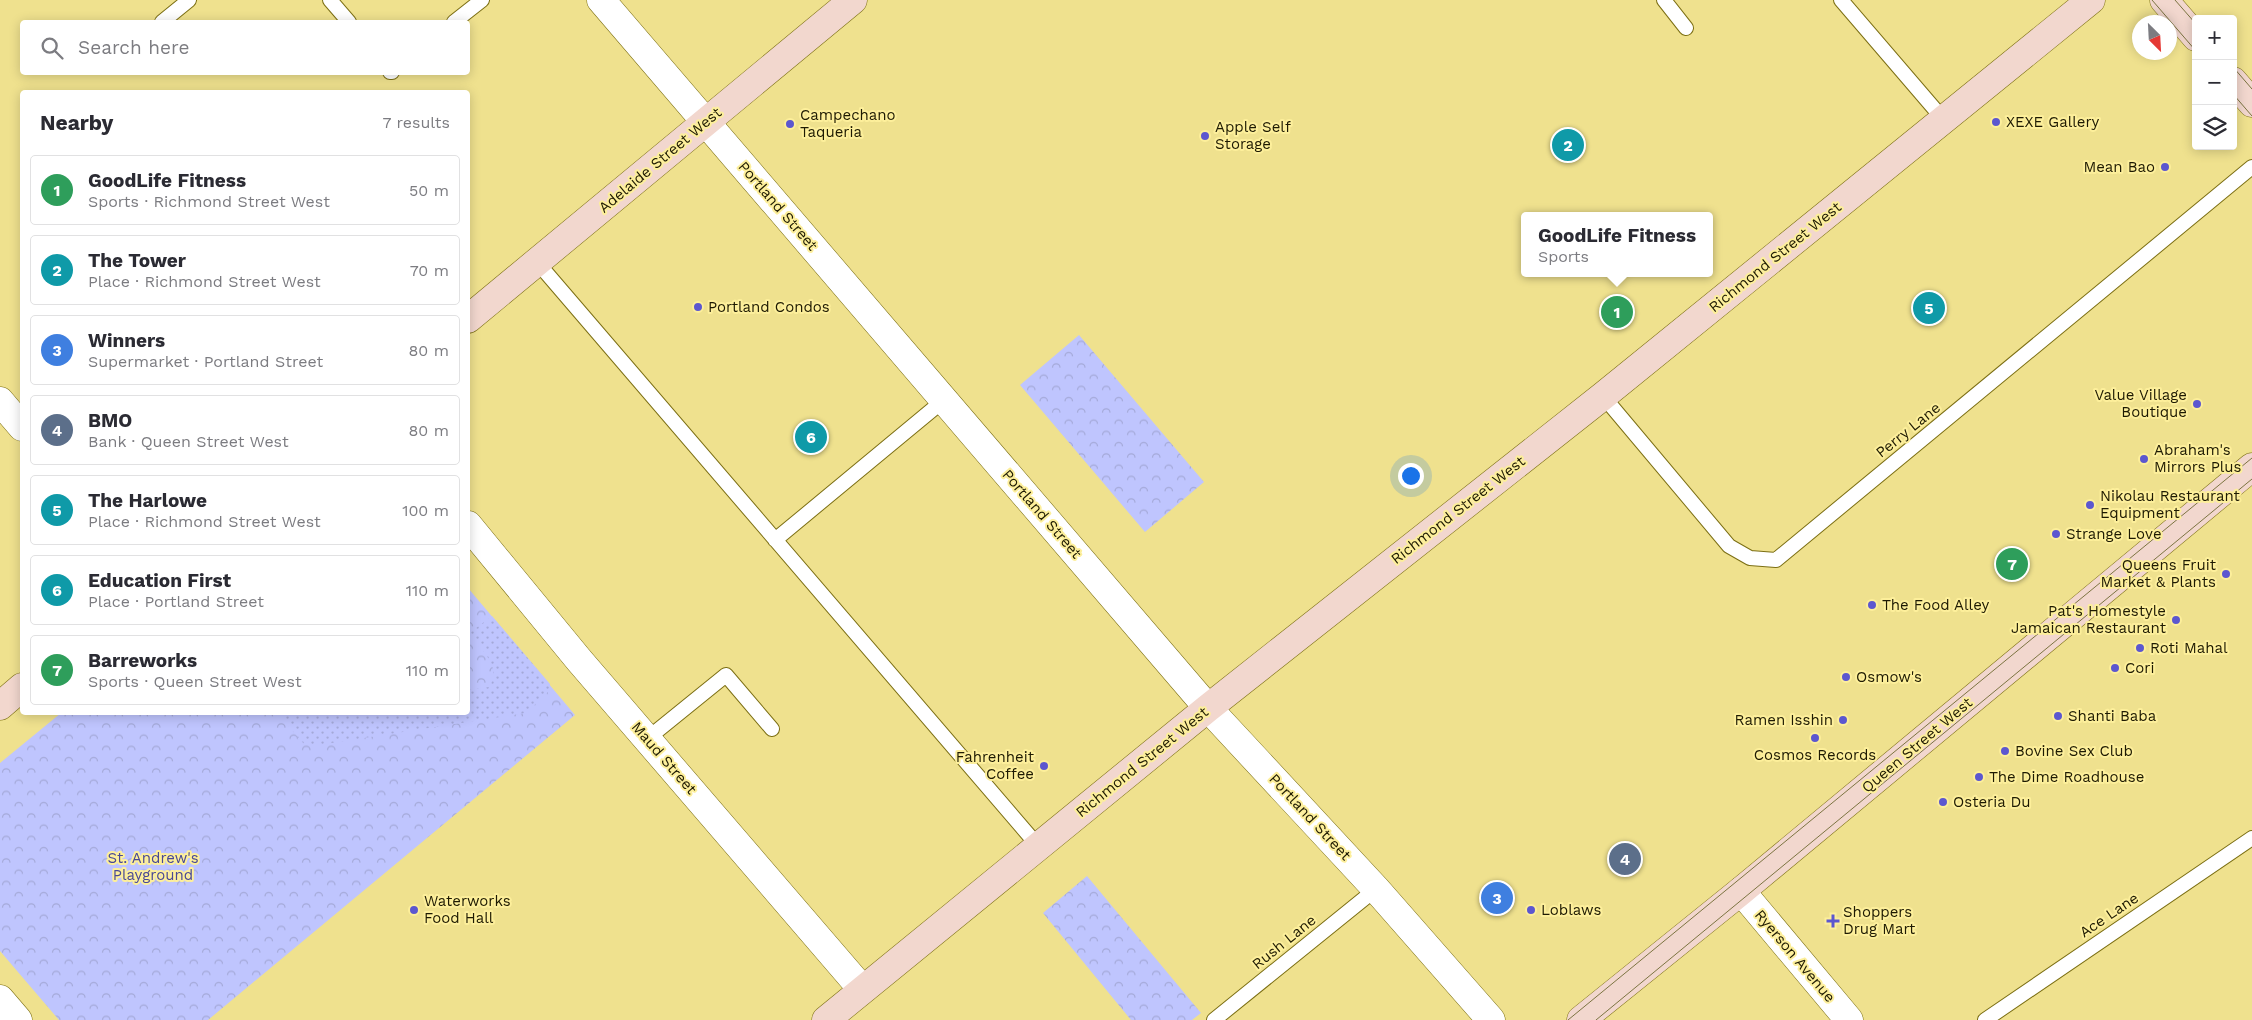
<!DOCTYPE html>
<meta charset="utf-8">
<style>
:root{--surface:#fff;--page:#f2f2f3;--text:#2b2b33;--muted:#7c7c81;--line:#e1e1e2;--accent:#b45309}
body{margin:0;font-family:"Work Sans",sans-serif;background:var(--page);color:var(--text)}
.controls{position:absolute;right:15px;top:15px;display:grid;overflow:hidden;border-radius:5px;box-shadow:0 2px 12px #0003}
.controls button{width:45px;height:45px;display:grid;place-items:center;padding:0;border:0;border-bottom:1px solid var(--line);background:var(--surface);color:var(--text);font:25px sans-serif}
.compass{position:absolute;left:2132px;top:15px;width:45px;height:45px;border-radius:50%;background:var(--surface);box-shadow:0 2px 12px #0003;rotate:156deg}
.you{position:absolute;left:1410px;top:475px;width:18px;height:18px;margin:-12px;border:4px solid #fff;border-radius:50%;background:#1a73e8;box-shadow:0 0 0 8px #1a73e833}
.badge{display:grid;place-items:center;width:32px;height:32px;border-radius:50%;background:var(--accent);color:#fff;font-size:16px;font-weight:700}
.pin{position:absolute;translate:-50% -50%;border:2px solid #fff;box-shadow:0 1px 5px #0006}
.popup{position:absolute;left:1521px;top:212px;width:192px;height:65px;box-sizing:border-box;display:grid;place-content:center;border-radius:5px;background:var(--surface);filter:drop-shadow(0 1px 4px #0005);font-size:16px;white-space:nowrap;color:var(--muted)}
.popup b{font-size:19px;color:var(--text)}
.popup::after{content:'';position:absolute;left:50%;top:100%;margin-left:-10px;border:10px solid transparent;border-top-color:var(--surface)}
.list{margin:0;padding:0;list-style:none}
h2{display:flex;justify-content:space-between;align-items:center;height:65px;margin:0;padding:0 20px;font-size:21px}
h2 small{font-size:16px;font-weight:400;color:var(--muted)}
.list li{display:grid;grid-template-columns:32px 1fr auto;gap:15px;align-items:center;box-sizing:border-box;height:70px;margin:0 10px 10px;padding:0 10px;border:1px solid var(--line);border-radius:5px}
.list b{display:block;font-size:19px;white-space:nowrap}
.list p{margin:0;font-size:16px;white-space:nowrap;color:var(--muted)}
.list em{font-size:16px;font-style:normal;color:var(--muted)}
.icon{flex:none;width:28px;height:28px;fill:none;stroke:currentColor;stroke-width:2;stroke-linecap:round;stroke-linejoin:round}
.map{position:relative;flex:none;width:2252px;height:1020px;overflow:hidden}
.search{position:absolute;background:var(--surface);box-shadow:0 2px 12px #0003;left:20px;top:20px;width:450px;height:55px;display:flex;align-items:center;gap:12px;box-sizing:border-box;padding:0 18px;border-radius:5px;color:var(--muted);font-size:19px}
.panel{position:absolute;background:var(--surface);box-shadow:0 2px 12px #0003;left:20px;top:90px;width:450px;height:625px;border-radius:5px}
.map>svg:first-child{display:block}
.park{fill:url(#park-crowns)}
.garden{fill:url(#garden-dots)}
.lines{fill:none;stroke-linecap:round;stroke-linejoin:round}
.service-casing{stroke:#7c6f14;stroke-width:16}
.minor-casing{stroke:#7c6f14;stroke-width:29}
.secondary-casing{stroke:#7c6f14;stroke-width:29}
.service{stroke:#fff;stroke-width:14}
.minor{stroke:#fff;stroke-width:28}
.secondary{stroke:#f2d7ce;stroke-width:28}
.tram{stroke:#7c7441;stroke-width:1}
.poi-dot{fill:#5c57cf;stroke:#fdef9b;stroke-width:2}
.labels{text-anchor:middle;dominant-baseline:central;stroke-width:4;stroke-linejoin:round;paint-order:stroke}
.poi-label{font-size:15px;fill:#1e1a02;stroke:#fdef9b;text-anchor:start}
.street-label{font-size:15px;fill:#1e1a02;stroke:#fdef9b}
.park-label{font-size:15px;fill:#484896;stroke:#fdef9b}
</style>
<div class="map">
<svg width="2252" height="1020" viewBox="0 0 2252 1020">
<defs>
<pattern id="park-crowns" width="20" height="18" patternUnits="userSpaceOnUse" patternTransform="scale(1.25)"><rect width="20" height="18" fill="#bfc5fe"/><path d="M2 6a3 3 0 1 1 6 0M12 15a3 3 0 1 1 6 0" fill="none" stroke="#a4a9d8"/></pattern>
<pattern id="garden-dots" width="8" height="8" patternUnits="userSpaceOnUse" patternTransform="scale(1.25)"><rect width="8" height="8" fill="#bfc5fe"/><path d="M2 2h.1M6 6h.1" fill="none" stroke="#a4a9d8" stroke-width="1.8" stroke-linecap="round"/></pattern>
</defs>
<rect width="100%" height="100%" fill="#efe18e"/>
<path class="park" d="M1079,335L1204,482L1145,532L1020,385Z
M468,588L575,715L208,1020H59L0,951V763L61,713L468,712Z
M1087,876L1201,1013L1192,1020H1131L1043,913Z"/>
<path class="garden" d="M492,616L550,684V690L526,713L312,746L304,744L277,713L468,712V690L489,687C503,666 481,650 468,634Z"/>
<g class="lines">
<g class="service-casing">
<path id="service" d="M330,0L349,22
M1664,0L1686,28
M1841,0L1944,120
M162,22L189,0
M454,22L482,0
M390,72H392
M537,262L1039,847
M1603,396L1729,546L1750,558L1776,560L2252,167
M775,540L944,400
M647,739L726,675L772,729
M1214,1020L1376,889
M1985,1020L2252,838"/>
</g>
<g class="minor-casing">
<path id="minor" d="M601,0L1208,708L1376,889L1491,1020
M0,401L22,427
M468,525L579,660L862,989
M1741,891L1849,1020
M0,999L18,1020"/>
</g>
<g class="secondary-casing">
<path id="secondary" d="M2164,0L2196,37
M2233,81L2252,103
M468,319L853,0
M0,706L22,687
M826,1020L1208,708L1603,396L2091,0
M1581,1020L1741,891L2252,467"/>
</g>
<use href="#service" class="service"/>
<use href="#minor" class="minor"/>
<use href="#secondary" class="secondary"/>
<path class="tram" d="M2152,0L2196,51
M2175,0L2196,24
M2233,67L2252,89
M2233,94L2252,116
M1568,1020L2252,458
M1596,1020L2252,479"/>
</g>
<g class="poi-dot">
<circle cx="1996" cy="122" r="5"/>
<circle cx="790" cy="124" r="5"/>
<circle cx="1205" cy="136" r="5"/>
<circle cx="2165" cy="167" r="5"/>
<circle cx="698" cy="307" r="5"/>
<circle cx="2197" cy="404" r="5"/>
<circle cx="2144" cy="459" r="5"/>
<circle cx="2090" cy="505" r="5"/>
<circle cx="2056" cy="534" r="5"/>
<circle cx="2226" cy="574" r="5"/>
<circle cx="1872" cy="605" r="5"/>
<circle cx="2176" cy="620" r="5"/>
<circle cx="2140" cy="648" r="5"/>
<circle cx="2115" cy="668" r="5"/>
<circle cx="1846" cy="677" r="5"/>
<circle cx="2058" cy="716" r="5"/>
<circle cx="1843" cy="720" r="5"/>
<circle cx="1815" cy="738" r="5"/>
<circle cx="2005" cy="751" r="5"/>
<circle cx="1044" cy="766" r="5"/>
<circle cx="1979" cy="777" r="5"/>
<circle cx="1943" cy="802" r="5"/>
<circle cx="414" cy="910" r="5"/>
<circle cx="1531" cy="910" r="5"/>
<path d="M1830.5 913.5h5v5h5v5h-5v5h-5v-5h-5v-5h5z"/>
</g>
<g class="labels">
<g class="poi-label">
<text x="800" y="115">Campechano<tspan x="800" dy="17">Taqueria</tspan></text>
<text x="2006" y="122">XEXE Gallery</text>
<text x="1215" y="127">Apple Self<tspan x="1215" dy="17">Storage</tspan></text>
<text x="2155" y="167" text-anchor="end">Mean Bao</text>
<text x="708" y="307">Portland Condos</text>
<text x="2187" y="395" text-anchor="end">Value Village<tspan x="2187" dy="17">Boutique</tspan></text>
<text x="2154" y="450">Abraham's<tspan x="2154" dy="17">Mirrors Plus</tspan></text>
<text x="2100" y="496">Nikolau Restaurant<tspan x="2100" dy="17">Equipment</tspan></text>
<text x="2066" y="534">Strange Love</text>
<text x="2216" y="565" text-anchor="end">Queens Fruit<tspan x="2216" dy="17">Market &amp; Plants</tspan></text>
<text x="1882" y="605">The Food Alley</text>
<text x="2166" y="611" text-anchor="end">Pat's Homestyle<tspan x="2166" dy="17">Jamaican Restaurant</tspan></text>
<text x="2150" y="648">Roti Mahal</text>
<text x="2125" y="668">Cori</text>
<text x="1856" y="677">Osmow's</text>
<text x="2068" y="716">Shanti Baba</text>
<text x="1833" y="720" text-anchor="end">Ramen Isshin</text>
<text x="2015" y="751">Bovine Sex Club</text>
<text x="1815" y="755" text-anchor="middle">Cosmos Records</text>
<text x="1034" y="757" text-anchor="end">Fahrenheit<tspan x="1034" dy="17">Coffee</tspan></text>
<text x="1989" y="777">The Dime Roadhouse</text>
<text x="1953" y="802">Osteria Du</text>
<text x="424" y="901">Waterworks<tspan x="424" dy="17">Food Hall</tspan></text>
<text x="1541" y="910">Loblaws</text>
<text x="1843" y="912">Shoppers<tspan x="1843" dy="17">Drug Mart</tspan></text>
</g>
<g class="street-label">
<text transform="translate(660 160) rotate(-40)">Adelaide Street West</text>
<text transform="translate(778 206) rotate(49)">Portland Street</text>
<text transform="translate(1775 257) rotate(-39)">Richmond Street West</text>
<text transform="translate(1908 430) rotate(-39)">Perry Lane</text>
<text transform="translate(1458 510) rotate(-38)">Richmond Street West</text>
<text transform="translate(1042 514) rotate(49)">Portland Street</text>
<text transform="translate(1917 745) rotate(-40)">Queen Street West</text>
<text transform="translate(664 758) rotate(49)">Maud Street</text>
<text transform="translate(1142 762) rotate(-39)">Richmond Street West</text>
<text transform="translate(1310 817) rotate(47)">Portland Street</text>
<text transform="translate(2109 915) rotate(-34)">Ace Lane</text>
<text transform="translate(1284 942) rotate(-39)">Rush Lane</text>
<text transform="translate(1795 956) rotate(50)">Ryerson Avenue</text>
</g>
<g class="park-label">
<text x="153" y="858">St. Andrew's<tspan x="153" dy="17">Playground</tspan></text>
</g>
</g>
</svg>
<div class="controls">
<button>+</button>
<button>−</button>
<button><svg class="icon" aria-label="layers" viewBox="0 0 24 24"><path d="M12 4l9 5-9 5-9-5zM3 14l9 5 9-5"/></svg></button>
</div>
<svg class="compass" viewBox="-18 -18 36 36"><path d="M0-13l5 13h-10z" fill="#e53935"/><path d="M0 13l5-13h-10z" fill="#7c7c81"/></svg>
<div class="you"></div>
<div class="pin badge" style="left:1617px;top:312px;background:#2e9e5b">1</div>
<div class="popup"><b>GoodLife Fitness</b>Sports</div>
<div class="pin badge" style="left:1568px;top:145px;background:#0f9aa8">2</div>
<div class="pin badge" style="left:1497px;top:898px;background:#3f7fe0">3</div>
<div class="pin badge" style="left:1625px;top:859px;background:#5c6f8a">4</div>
<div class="pin badge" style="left:1929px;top:308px;background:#0f9aa8">5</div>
<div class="pin badge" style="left:811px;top:437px;background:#0f9aa8">6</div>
<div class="pin badge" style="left:2012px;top:564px;background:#2e9e5b">7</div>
<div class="search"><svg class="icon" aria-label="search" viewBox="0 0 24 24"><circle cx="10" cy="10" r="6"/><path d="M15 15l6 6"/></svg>Search here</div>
<section class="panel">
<h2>Nearby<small>7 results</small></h2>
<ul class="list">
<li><span class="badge" style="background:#2e9e5b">1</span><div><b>GoodLife Fitness</b><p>Sports · Richmond Street West</p></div><em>50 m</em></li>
<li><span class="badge" style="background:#0f9aa8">2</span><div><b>The Tower</b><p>Place · Richmond Street West</p></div><em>70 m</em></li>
<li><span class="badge" style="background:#3f7fe0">3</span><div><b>Winners</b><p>Supermarket · Portland Street</p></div><em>80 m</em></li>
<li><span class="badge" style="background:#5c6f8a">4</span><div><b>BMO</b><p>Bank · Queen Street West</p></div><em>80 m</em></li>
<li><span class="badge" style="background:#0f9aa8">5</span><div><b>The Harlowe</b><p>Place · Richmond Street West</p></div><em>100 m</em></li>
<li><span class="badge" style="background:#0f9aa8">6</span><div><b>Education First</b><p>Place · Portland Street</p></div><em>110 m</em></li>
<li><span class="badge" style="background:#2e9e5b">7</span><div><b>Barreworks</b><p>Sports · Queen Street West</p></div><em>110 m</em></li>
</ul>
</section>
</div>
